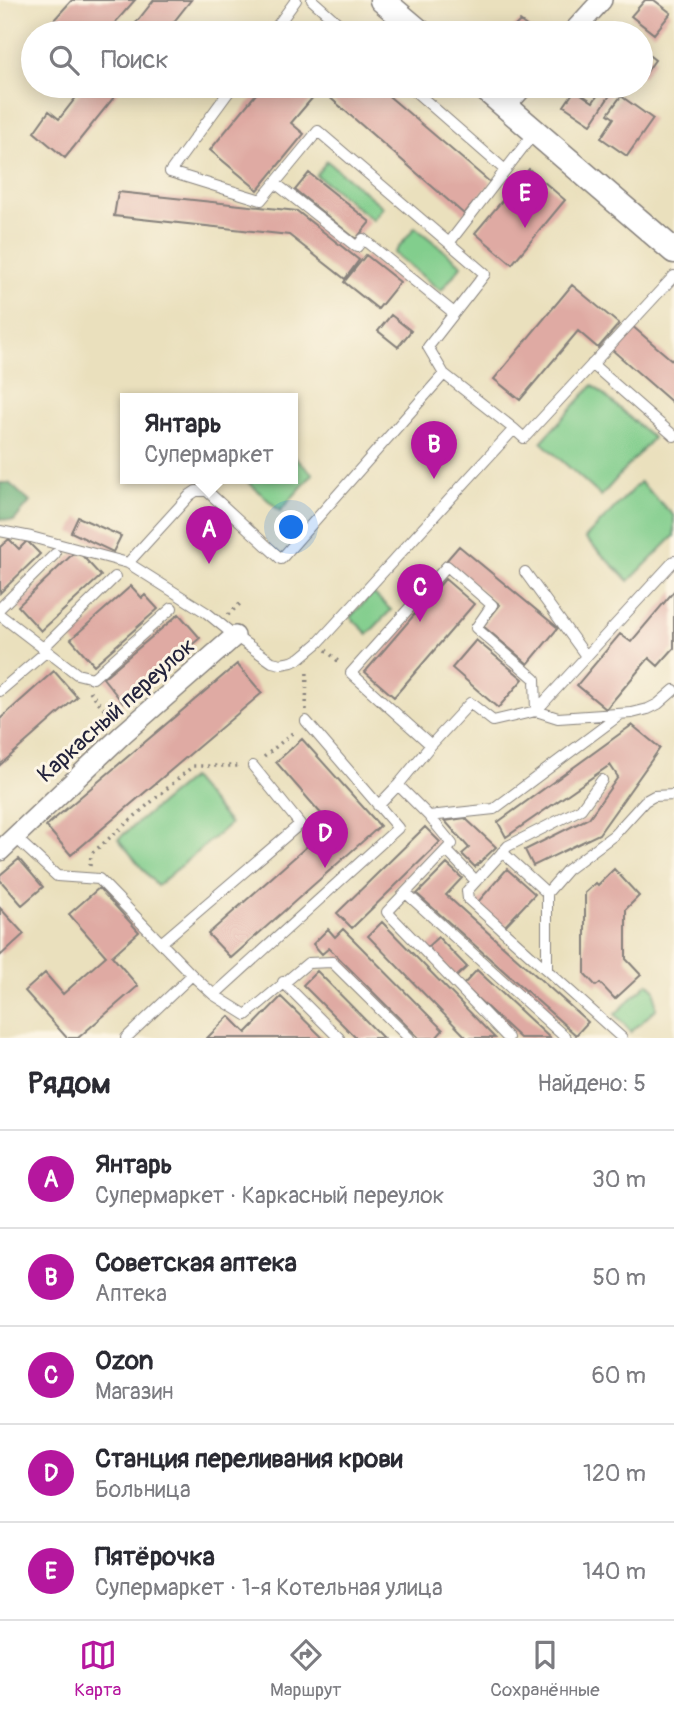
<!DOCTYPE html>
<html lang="ru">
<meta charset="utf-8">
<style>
:root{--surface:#fff;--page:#f7f7f7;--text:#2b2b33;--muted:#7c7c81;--line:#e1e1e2;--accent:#b5179e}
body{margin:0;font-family:Pangolin,sans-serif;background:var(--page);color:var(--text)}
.you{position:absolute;left:292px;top:528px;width:24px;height:24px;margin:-18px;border:5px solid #fff;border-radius:50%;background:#1a73e8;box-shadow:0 0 0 10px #1a73e833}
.badge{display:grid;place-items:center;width:46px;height:46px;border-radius:50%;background:var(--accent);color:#fff;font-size:23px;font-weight:700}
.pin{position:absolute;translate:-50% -58px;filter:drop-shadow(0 2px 4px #0008)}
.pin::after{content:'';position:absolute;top:37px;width:24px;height:21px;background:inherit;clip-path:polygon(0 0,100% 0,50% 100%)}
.popup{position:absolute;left:120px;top:393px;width:178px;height:91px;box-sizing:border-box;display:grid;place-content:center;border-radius:0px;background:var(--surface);filter:drop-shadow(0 2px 5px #0005);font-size:23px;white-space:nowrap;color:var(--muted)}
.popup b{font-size:26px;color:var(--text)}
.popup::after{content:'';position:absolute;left:50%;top:100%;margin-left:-14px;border:14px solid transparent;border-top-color:var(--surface)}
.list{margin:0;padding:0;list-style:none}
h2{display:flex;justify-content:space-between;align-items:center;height:91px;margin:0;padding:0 28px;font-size:30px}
h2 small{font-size:23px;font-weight:400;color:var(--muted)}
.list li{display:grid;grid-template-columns:46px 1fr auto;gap:21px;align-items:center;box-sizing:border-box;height:98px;padding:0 28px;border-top:2px solid var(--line)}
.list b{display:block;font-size:26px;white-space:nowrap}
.list p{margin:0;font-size:23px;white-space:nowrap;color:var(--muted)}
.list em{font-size:23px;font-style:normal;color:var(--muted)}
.icon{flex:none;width:38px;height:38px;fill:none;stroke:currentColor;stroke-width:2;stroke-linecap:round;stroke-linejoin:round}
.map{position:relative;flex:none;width:674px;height:1038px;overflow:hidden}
.search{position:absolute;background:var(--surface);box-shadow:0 4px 18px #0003;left:21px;right:21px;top:21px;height:77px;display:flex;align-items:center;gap:18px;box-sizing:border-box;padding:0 24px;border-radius:38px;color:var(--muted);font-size:26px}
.sheet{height:581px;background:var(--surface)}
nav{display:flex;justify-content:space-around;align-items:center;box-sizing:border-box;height:98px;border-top:2px solid var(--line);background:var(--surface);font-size:19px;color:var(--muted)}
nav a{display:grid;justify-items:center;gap:4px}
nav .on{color:var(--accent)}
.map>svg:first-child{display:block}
.green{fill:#82ce8d;stroke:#527864;stroke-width:2}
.forest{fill:#69b178;stroke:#466a5a;stroke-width:2}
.building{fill:#dfaaa3}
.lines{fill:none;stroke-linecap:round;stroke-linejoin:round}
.service-casing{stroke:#86817c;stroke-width:12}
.minor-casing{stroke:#86817c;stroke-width:22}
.tertiary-casing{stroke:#86817c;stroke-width:27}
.path{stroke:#86817c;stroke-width:3.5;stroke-dasharray:2 5;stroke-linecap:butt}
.service{stroke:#fff;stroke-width:10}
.minor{stroke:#fff;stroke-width:19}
.tertiary{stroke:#fff;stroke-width:24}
.labels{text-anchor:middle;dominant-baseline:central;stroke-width:6;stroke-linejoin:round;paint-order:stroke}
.street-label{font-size:23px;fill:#22223b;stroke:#fcf5e5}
</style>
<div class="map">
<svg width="674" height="1038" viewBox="0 0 674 1038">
<rect width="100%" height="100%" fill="#fcf5e5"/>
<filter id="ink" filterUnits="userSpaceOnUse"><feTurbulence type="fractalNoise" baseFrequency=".0143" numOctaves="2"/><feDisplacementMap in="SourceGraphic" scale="14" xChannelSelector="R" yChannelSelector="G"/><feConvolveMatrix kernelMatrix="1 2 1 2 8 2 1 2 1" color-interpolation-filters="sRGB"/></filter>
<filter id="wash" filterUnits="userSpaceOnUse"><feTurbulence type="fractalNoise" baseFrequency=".00686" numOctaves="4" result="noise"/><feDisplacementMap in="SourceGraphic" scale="28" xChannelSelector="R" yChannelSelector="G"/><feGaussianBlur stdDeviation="1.57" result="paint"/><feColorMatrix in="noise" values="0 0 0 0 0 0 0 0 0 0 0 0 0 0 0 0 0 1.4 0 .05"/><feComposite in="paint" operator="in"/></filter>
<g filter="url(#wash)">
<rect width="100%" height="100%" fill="#eae0bd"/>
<path class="green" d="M327,161L383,207L373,220L316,175Z
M415,227L462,265L441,291L394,253Z
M593,385L653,438L601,496L541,442Z
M293,456L313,474L280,511L244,478H293Z
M640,482L674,516V536L629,581L585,538Z
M373,593L391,610L368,634L350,617Z
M191,778L230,824L157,886L118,839Z
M648,983L655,990L656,1009L631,1032L615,1014Z"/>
<path class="forest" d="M0,483H9L30,502L14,521L0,519Z"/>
<g id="blocks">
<path class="building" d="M72,0H135L106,33H42Z
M154,0H191L165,33H128Z
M645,0H654L671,13L654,34L631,16Z
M520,21L536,33H508Z
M305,24L316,33H296Z
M641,49L655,60L643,77L641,75Z
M85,86H123L65,158L34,132L49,111L59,119Z
M251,86H377L491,183L464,214L320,89L291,123L304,134L258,190L210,150L256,94L249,88Z
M594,86H616L591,124L564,106L575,90L593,102L601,90Z
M621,96L653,119L627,156L601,138L614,118L608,114Z
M529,169L565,200L512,264L475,233Z
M309,173L370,222L356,239L295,190Z
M118,192L297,211L359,260L345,279L289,235L114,216Z
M366,255L400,282L378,309L344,282Z
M572,285L619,324L598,348L578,331L520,400L494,379Z
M391,315L411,331L398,347L378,331Z
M631,325L674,362V404L611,349Z
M78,517L121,536L113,552L71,532Z
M9,539L19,549L27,541L40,554L0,593V547Z
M459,546L558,628L528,664L483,626L500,605L446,561Z
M77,550L101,576L41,631L18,606Z
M445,579L474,604L394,697L365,672Z
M131,586L142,598L145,595L158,609L94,665L71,639Z
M674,591V648L658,666L649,658L606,709L577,685L620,634L631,642Z
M179,614L200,638L123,703L103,678Z
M476,640L523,679L498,708L452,668Z
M237,664L262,693L71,855L46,826Z
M54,671L77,697L0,765V719Z
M632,725L660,748L599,834L533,866L525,850L589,818L618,777L610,765L506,837L498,822Z
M302,739L380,826L231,958L208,934L331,825L276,762Z
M465,818L496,847L475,867L462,854L469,848L445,821Z
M425,827L440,842L352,928L337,913Z
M19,859L43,887L22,905L0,880V875Z
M447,864L462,878L446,895L588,1022L576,1035L417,894Z
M507,869L535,894L504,927L477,903Z
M614,869L639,896L626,909V959L641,975L615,999L600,983L596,986L585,974V893L596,883L598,885Z
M99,888L139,932L112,956L138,986L78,1038H67L25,991L45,973L63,994L106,956L69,914Z
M0,908L24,934L0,956Z
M382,922L495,1038H467L368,936Z
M328,929L335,937L343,929L443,1030L436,1038H419L329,948L322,954L313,944Z
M438,937L467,967L456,977L427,947Z
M477,970L550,1038H520L463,985Z
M317,971L383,1038H356L303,985Z
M281,997L323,1038H207L229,1016L246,1033Z"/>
</g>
</g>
<g filter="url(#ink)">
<use href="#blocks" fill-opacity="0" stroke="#86817c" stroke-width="2"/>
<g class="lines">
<g class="service-casing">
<path id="service" d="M312,0L349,33
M272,33L296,0
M233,86L170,172L261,200L318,131L449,243
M409,86L505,170
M275,183L357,247L363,239L454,313
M592,364L674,436
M444,374L428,347L485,274L449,243L534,133
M514,429L524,438L674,276
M0,531L31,537L128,563L207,613L235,636L272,662L281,664L292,662L300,658L318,643L514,429L444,374L281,559L207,491H196L190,495L128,563
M525,572L586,656
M0,608L55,554
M0,615L77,674L93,678L172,608
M43,648L115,577
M0,691L47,651
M536,711L535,679L476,628L492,605L447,566L351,673L431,745L470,703L493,721L536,711L558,718L632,713L648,709L658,704L674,690
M536,711L674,561
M602,780L581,809L508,846L467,891L468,899L622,1038
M398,785L429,816L452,844L387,912L508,1038
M378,806L398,785L431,745
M429,816L494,809L621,714
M15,837L57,876L99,879L192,975L214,995L246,1015L308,963L332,962L409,1038
M446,850L476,881
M502,852L547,893V970
M406,893L566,1038
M547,893L567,870L614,835L645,801L654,796L674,795
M161,943L300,824L253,766
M283,982L339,1038
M214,995L398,828L306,721
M126,1038L192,975"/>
</g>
<g class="minor-casing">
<path id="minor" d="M572,33L602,0
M506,106L524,86
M0,851L123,734L235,636"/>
</g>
<g class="tertiary-casing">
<path id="tertiary" d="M382,0L421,33
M482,86L674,251"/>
</g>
<path class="path" d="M228,615L242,602
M326,650L341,664
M90,691L113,721
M306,710L307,669
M264,757L296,730
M90,866L91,854L193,766H242"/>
<use href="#service" class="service"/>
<use href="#minor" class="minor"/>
<use href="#tertiary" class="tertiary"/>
</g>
</g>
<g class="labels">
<g class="street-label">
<text transform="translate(116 710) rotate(-42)">Каркасный переулок</text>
</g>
</g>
</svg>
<div class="you"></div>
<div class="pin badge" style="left:209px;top:564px">A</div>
<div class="popup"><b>Янтарь</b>Супермаркет</div>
<div class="pin badge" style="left:434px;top:479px">B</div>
<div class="pin badge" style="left:420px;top:622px">C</div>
<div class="pin badge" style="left:325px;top:868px">D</div>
<div class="pin badge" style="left:525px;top:228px">E</div>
<div class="search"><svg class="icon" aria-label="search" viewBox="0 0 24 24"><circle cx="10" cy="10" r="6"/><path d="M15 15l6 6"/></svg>Поиск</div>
</div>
<section class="sheet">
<h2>Рядом<small>Найдено: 5</small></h2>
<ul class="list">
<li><span class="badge">A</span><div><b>Янтарь</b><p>Супермаркет · Каркасный переулок</p></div><em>30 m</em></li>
<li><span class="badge">B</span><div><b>Советская аптека</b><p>Аптека</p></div><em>50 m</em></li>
<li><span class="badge">C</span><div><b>Ozon</b><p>Магазин</p></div><em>60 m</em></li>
<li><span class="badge">D</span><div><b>Станция переливания крови</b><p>Больница</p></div><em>120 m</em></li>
<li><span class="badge">E</span><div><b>Пятёрочка</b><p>Супермаркет · 1-я Котельная улица</p></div><em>140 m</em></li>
</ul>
</section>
<nav>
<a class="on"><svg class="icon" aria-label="map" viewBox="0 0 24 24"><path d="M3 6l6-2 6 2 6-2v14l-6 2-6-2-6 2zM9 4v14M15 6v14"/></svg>Карта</a>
<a><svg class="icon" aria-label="directions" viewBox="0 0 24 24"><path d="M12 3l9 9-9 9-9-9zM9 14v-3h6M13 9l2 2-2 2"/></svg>Маршрут</a>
<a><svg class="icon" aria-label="saved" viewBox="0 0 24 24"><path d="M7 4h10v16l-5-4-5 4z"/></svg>Сохранённые</a>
</nav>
